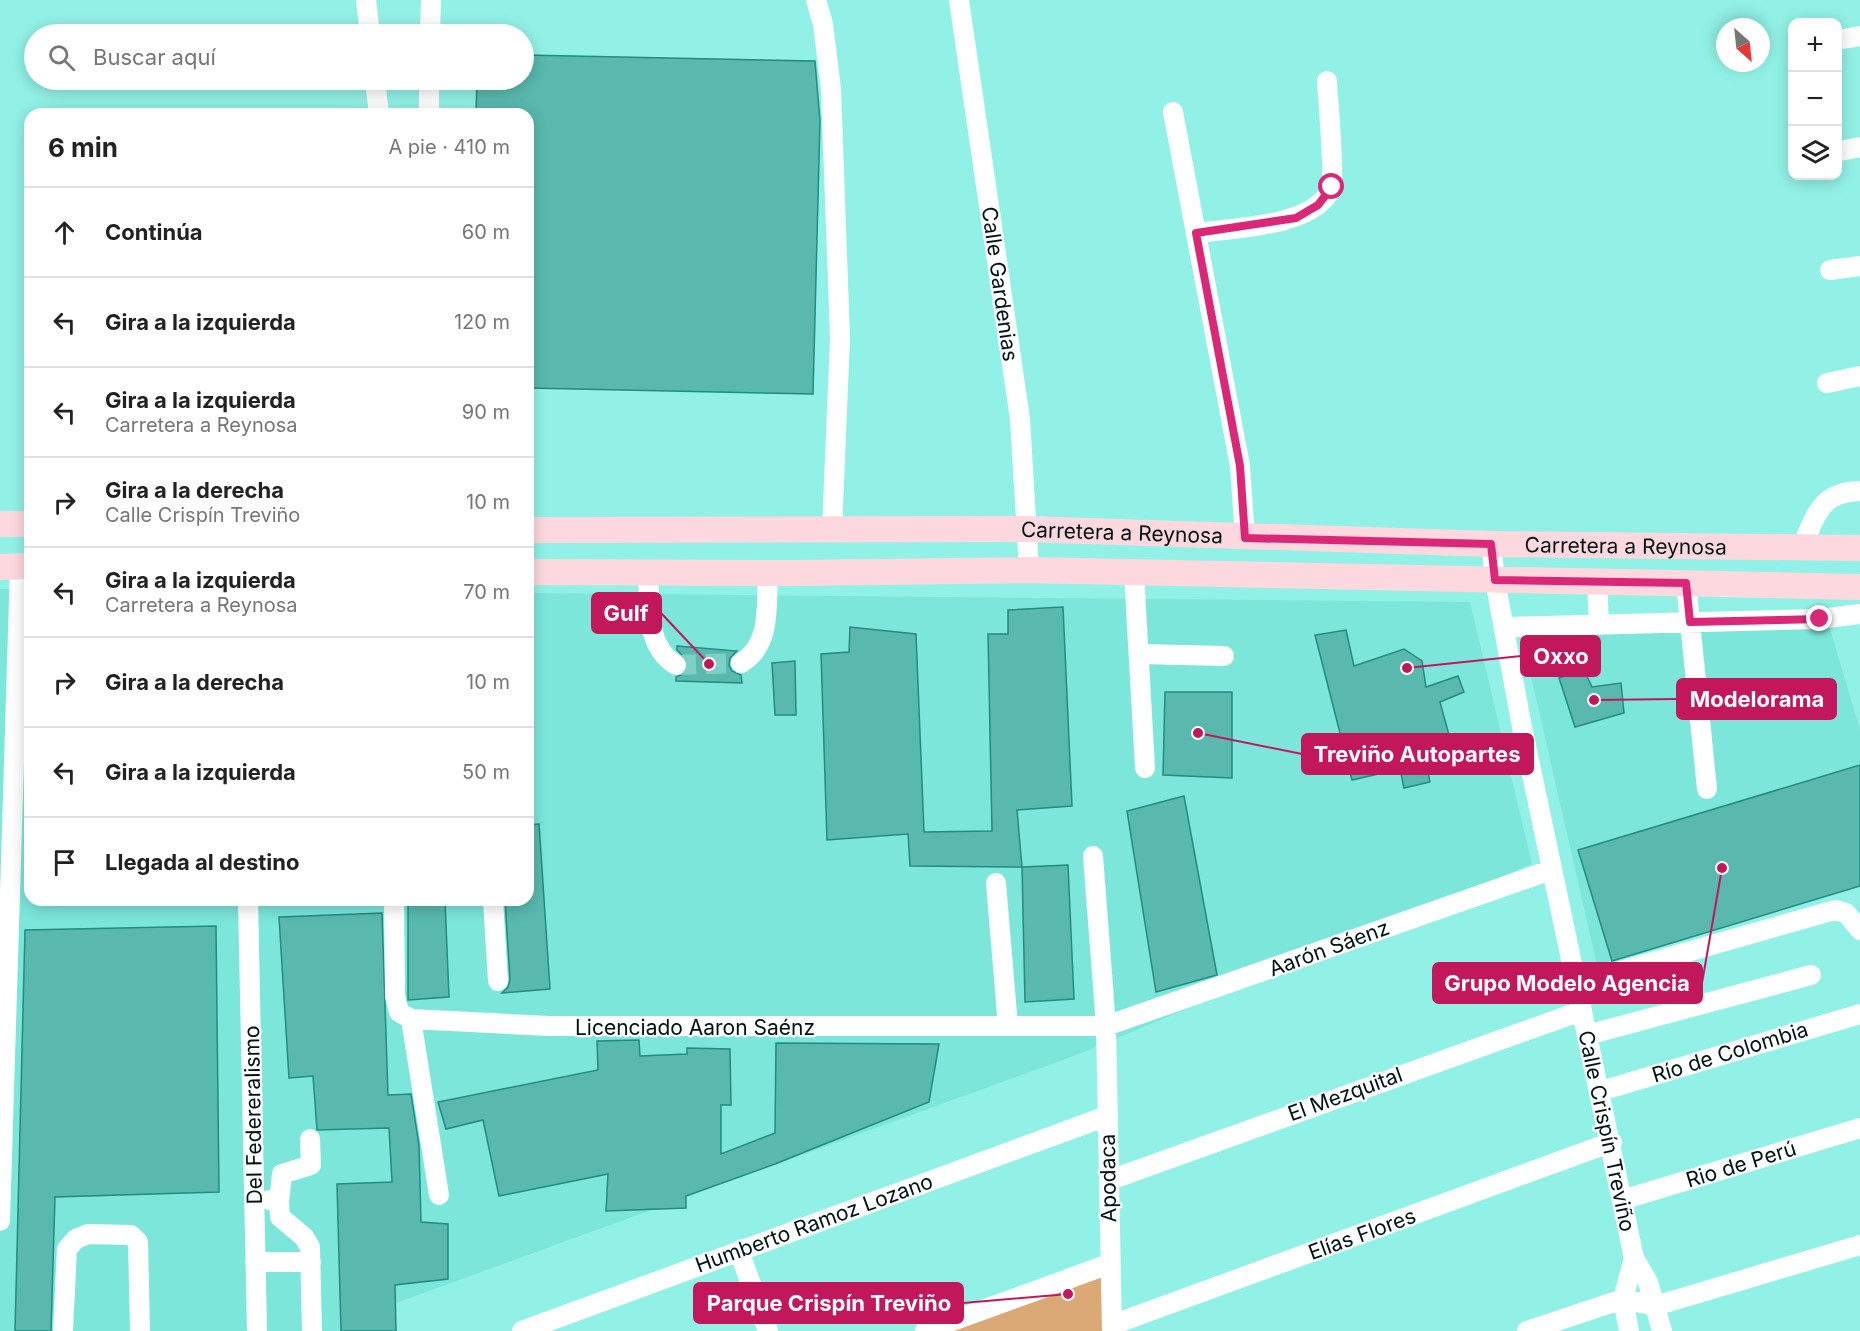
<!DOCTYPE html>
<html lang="es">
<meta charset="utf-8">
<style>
:root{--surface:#fff;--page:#f6f6f6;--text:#222;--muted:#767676;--line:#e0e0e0}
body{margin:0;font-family:Inter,sans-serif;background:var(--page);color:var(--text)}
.controls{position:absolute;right:18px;top:18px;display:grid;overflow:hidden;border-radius:12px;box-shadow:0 3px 15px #0003}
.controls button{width:54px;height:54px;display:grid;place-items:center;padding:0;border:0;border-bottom:2px solid var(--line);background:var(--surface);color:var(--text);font:30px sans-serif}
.compass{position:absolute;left:1716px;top:18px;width:54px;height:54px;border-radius:50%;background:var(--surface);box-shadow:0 3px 15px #0003;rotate:153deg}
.stop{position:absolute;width:18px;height:18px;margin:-14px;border:4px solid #db2777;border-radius:50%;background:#fff}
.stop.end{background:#db2777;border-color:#fff;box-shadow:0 2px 6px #0008}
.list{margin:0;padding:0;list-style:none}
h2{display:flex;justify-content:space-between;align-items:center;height:78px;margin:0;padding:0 24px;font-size:26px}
h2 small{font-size:20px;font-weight:400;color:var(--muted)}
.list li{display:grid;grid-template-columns:39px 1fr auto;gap:18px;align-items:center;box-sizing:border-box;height:90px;padding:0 24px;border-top:2px solid var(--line)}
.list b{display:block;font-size:22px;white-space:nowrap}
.list p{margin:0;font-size:20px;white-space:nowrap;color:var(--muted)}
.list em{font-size:20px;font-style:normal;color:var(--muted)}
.icon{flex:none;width:33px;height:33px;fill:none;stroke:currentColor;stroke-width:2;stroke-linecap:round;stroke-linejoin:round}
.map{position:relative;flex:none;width:1860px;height:1331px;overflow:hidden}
.search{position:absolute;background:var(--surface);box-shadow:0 3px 15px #0003;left:24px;top:24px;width:510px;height:66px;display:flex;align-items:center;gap:15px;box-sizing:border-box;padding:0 21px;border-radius:33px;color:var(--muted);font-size:22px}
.panel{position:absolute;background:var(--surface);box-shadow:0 3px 15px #0003;left:24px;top:108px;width:510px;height:798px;border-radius:18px}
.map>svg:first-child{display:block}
.built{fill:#7ce6db}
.green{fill:#dba976}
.building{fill:#59b9af;stroke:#228b82;stroke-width:1.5}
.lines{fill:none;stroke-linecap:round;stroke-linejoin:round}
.minor-tunnel{stroke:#7cd0c6;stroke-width:20;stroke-dasharray:20 10;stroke-linecap:butt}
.minor{stroke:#fff;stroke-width:20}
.major{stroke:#fed8df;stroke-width:26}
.route{stroke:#db2777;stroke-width:8}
.labels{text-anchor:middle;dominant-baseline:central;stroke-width:4.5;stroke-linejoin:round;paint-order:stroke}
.street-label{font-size:21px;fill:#011312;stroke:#fefefe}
.leader{fill:none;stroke:#c2185b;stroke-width:2}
.callout-dot{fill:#c2185b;stroke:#fefefe;stroke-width:2}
.callout{fill:#c2185b;stroke:#c2185b;stroke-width:2}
.callout-label{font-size:22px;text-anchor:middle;font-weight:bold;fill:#fff}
</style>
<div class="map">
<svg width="1860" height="1331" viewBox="0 0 1860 1331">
<rect width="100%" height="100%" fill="#92f1e6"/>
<path class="built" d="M0,589H30V900H528V593L1470,602L1532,864L1079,1054L396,1303V1331H0Z
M1828,622L1860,730V886L1597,965L1522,637Z"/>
<path class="green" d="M1109,1264L1112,1331H925Z"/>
<path class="building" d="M524,55L815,61L820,121L813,394L528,388V114H476L477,80H524Z
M1063,607L1072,806L1017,810L1022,867L910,866L908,834L827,840L821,654L849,652L850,627L916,634L924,832L992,831L988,634H1008V610Z
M1346,630L1354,666L1404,649L1422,661L1426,687L1458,676L1464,692L1440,702L1449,735L1422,741L1430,782L1404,788L1400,769L1352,780L1315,635Z
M677,646L737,651L730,658L729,665L732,671L741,675L742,683L676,681V677L685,673L688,666L687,660L677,650Z
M795,661L796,715H775L772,663Z
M1584,670L1592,687L1621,683L1624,713L1575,727L1559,678Z
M1165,692H1232V778L1163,775Z
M1860,765V886L1612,961L1578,850Z
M1184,796L1217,975L1156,992L1127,811Z
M539,824L550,989L502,993L508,987L510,980L505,900H528V825Z
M1068,865L1074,999L1025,1002L1022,867Z
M408,900H445L449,997L408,1000Z
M382,913L388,1095L411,1094L419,1145L421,1222L448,1224V1279L395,1285L396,1331H341L337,1184L392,1182L389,1128L317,1130L313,1076L289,1078L279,917Z
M216,926L219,1192L55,1197L51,1331H15L25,930Z
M639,1040L640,1056L687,1054V1048L730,1049L731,1105H721V1154L775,1133L776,1043L939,1044L929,1102L775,1164L686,1196V1208L606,1211L608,1174L499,1196L483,1120L446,1129L438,1102L598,1070L597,1041Z"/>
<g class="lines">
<path class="minor-tunnel" d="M676,665L741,663"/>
<path class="minor" d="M366,0L370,34
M816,0L823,24L831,89L840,338L832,530
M959,0L1020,419L1029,570
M430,34L431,0
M1843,39L1860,36
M375,80L379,114
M1173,112L1240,466L1245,538
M429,114V80
M1840,151L1860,147
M1196,233C1232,228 1316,227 1331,188C1335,178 1328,98 1327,81
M1830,270L1860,266
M1827,383L1860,376
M1491,544L1495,580L1521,722L1634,1258L1648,1282L1662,1331
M1802,547C1816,515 1820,492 1860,491
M648,573C650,606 645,646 676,665
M1134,573L1145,768
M1597,582L1599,625
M1686,583L1707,789
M1504,627L1820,619L1860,614
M1139,654L1224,656
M741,663C772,645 766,604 768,573
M1093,856L1106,1026L1112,1331
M996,883L1008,1026
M248,900L257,1331
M394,900L395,996L399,1012L411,1019L549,1026H1106L1551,870
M493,900L498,981
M1575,984L1835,910L1846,913L1860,930
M411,1019L439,1195
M1587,1035L1811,975
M1601,1091L1860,1014
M1110,1180L1581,1011
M269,1200L279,1202L282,1174L311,1165L310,1139
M1622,1200L1860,1128
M279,1202L280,1217L304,1237L310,1247L312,1331
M0,1221L20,566
M739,1251L768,1331
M255,1262H311
M1112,1325L1612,1142
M63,1331L67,1249L76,1239L88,1234L131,1235L138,1242L140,1331
M522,1331L1107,1116
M925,1331L1109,1264
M1527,1331L1623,1299L1655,1306L1860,1245
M1629,1331L1623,1299L1634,1258"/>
<g class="major">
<path d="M0,524H30"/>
<path id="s1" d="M528,530L1027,529L1491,544L1860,548"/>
<path d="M0,567L30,566"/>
<path d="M528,572L792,573L1029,570L1860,587"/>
</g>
</g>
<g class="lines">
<path class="route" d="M1332,187L1318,205L1296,218L1196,233L1240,466L1245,538L1491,544L1495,580L1686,583L1690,622L1820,619"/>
</g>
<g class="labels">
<g class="street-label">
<text transform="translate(1000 284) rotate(82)">Calle Gardenias</text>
<text stroke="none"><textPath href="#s1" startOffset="594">Carretera a Reynosa</textPath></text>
<text stroke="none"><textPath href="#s1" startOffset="1098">Carretera a Reynosa</textPath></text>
<text transform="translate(1329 948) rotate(-20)">Aarón Sáenz</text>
<text x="695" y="1027">Licenciado Aaron Saénz</text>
<text transform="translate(1730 1052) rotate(-17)">Río de Colombia</text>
<text transform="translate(1345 1094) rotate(-20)">El Mezquital</text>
<text transform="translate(253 1115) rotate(-91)">Del Federeralismo</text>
<text transform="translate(1607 1131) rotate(78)">Calle Crispín Treviño</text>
<text transform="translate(1741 1164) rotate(-17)">Rio de Perú</text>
<text transform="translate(1108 1178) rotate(-91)">Apodaca</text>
<text transform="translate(814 1223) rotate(-20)">Humberto Ramoz Lozano</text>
<text transform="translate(1362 1234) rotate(-20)">Elías Flores</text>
</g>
</g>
<path class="leader" d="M709 664L661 613M1407 668L1521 656M1594 700L1677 699M1198 733L1302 754M1722 868L1702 983M1068 1294L963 1303"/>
<g class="callout-dot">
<circle cx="709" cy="664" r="6"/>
<circle cx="1407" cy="668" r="6"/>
<circle cx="1594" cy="700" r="6"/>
<circle cx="1198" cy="733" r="6"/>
<circle cx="1722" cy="868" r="6"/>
<circle cx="1068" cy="1294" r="6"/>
</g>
<g class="callout">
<rect x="592" y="593" width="69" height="40" rx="6"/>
<rect x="1521" y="636" width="79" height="40" rx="6"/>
<rect x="1677" y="679" width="159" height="40" rx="6"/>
<rect x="1302" y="734" width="231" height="40" rx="6"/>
<rect x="1433" y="963" width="269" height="40" rx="6"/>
<rect x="694" y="1283" width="269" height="40" rx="6"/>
</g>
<g class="callout-label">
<text x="626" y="621">Gulf</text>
<text x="1561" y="664">Oxxo</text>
<text x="1757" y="707">Modelorama</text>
<text x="1417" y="762">Treviño Autopartes</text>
<text x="1567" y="991">Grupo Modelo Agencia</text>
<text x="829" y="1311">Parque Crispín Treviño</text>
</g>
</svg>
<div class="controls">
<button>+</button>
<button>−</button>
<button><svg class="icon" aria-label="layers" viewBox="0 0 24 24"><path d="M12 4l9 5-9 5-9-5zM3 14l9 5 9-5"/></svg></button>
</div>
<svg class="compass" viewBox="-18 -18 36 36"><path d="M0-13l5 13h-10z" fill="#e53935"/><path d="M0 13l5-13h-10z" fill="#767676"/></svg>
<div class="stop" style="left:1332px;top:187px"></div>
<div class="stop end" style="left:1820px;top:619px"></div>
<div class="search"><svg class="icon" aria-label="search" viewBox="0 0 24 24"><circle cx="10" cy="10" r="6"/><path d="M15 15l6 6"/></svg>Buscar aquí</div>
<section class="panel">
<h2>6 min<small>A pie · 410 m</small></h2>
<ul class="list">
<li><svg class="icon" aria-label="ahead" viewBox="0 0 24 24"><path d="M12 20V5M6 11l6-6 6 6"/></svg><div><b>Continúa</b></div><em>60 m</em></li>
<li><svg class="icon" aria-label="left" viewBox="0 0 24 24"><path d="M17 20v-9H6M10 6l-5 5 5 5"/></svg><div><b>Gira a la izquierda</b></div><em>120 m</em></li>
<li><svg class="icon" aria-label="left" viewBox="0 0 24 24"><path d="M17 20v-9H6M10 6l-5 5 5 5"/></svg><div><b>Gira a la izquierda</b><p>Carretera a Reynosa</p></div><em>90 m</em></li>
<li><svg class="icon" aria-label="right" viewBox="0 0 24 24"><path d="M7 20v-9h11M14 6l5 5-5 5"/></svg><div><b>Gira a la derecha</b><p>Calle Crispín Treviño</p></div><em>10 m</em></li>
<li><svg class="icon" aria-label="left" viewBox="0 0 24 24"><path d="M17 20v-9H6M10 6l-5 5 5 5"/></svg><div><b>Gira a la izquierda</b><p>Carretera a Reynosa</p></div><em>70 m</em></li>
<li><svg class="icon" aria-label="right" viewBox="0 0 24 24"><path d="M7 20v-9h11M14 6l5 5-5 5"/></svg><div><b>Gira a la derecha</b></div><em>10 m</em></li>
<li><svg class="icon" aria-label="left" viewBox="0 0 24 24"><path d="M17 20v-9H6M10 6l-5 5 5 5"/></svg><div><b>Gira a la izquierda</b></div><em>50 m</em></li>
<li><svg class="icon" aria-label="arrive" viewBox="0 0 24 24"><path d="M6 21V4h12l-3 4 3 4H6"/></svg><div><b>Llegada al destino</b></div></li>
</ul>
</section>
</div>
